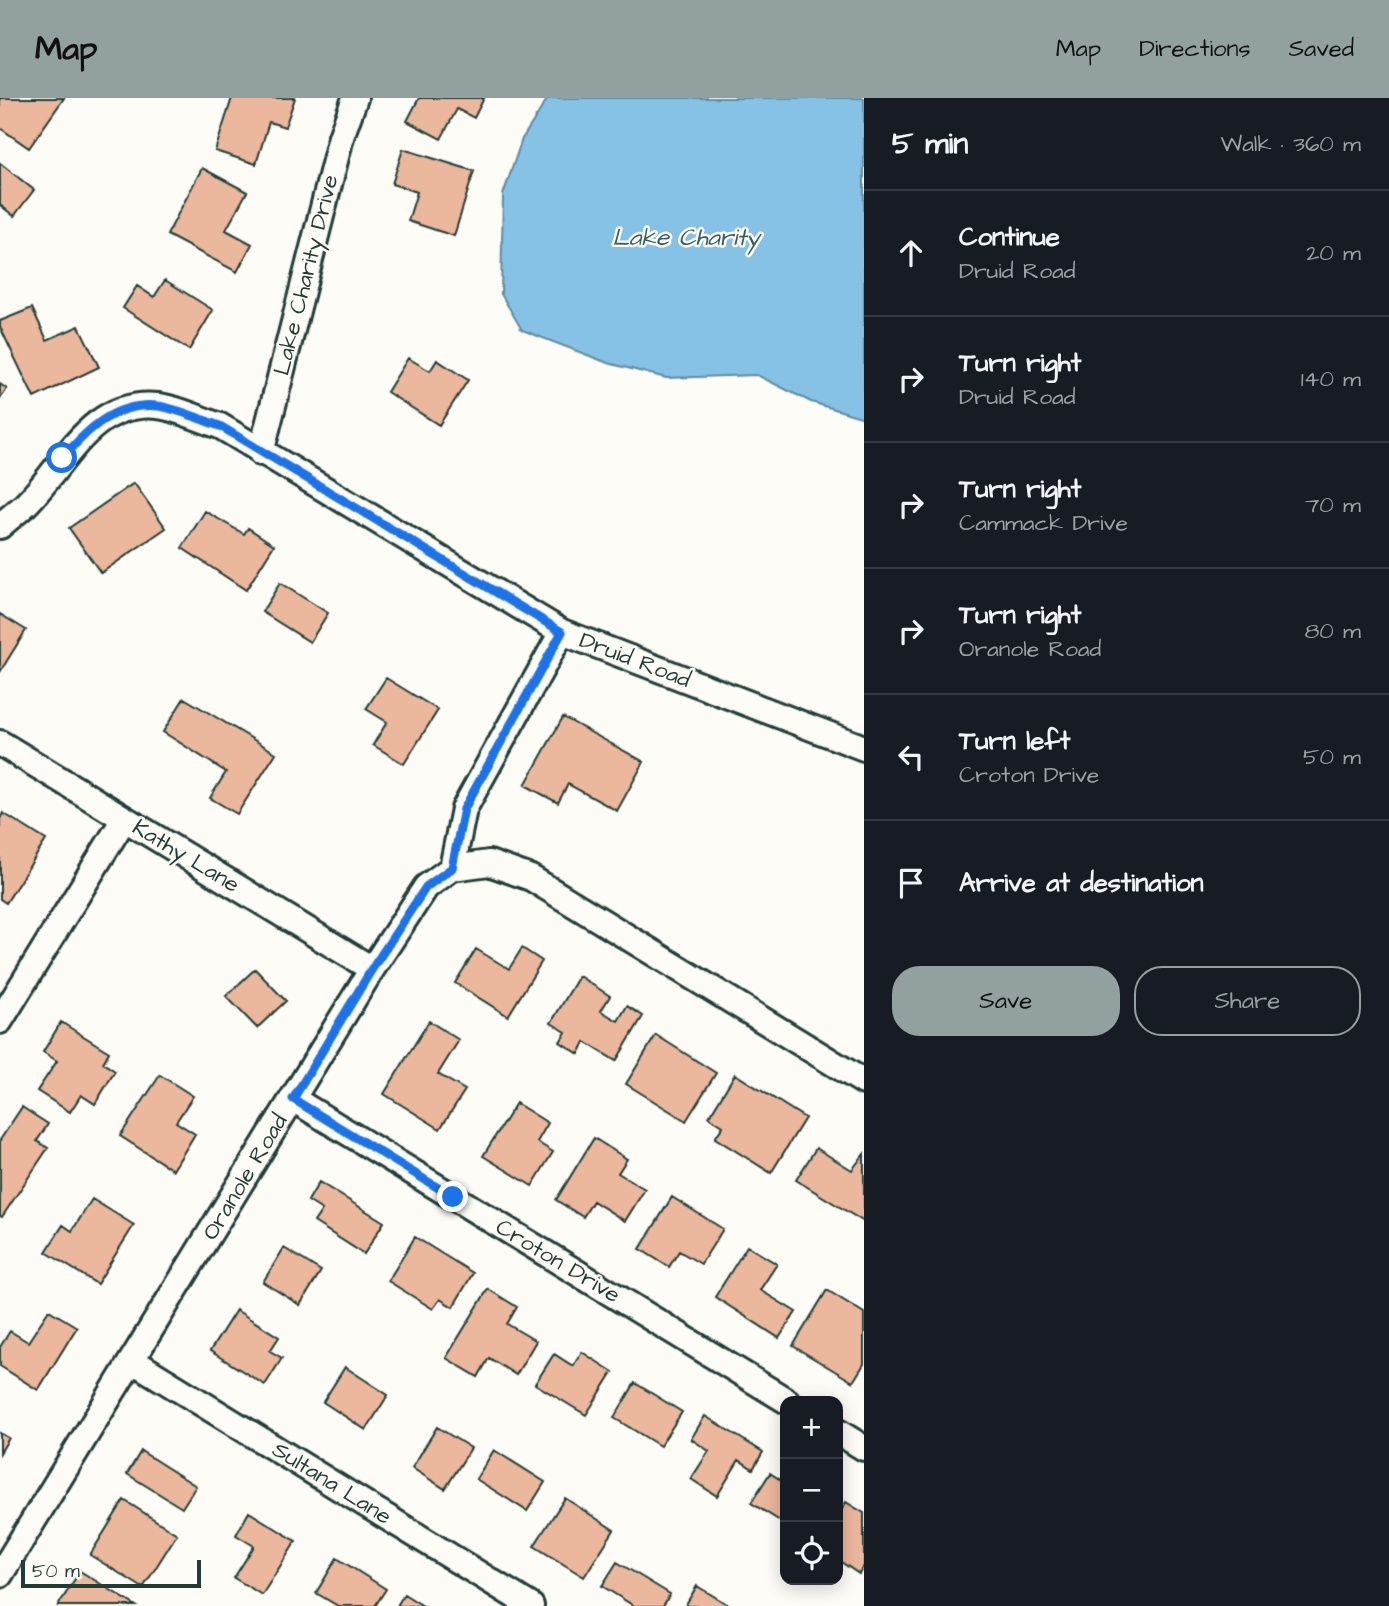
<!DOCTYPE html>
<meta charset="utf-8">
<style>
:root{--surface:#171b24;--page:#20242c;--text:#f1f3f6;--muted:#9ea1a6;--line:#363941;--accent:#92a19f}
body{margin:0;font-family:"Architects Daughter",sans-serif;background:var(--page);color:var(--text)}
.controls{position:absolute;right:21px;bottom:21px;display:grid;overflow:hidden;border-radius:14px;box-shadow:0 4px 18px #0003}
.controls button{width:63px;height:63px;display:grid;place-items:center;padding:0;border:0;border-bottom:2px solid var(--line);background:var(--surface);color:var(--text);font:35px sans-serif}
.scale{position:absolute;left:21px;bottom:18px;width:180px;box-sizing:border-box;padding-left:7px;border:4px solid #1f3d34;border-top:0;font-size:19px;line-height:24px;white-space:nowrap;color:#1f3d34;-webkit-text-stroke:5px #fdfcf7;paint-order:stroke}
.stop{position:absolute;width:21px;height:21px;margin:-16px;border:5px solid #1a73e8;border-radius:50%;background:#fff}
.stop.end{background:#1a73e8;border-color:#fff;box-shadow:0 2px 7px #0008}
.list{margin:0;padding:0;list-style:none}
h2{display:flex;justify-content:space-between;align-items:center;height:91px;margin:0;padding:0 28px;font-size:30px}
h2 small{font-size:23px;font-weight:400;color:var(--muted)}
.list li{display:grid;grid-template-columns:46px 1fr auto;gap:21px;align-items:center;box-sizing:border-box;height:126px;padding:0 28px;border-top:2px solid var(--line)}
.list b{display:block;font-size:26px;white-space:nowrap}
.list p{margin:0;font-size:23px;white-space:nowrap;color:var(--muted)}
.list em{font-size:23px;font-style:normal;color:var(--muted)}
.actions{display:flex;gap:14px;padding:21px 28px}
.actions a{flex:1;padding:16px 0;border:2px solid var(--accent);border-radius:28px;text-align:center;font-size:24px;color:var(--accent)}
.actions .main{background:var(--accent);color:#111}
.icon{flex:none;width:38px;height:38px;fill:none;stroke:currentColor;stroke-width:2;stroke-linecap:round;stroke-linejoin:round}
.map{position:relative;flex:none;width:864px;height:1508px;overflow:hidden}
header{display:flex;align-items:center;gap:42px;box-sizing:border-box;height:98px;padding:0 35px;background:var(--accent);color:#111}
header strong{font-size:33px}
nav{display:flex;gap:38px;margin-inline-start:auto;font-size:24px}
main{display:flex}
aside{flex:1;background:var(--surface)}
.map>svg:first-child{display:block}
.water{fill:#86c2e6;stroke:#5d8d9f;stroke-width:2}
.building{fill:#ebb79d;stroke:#1f3d34;stroke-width:2}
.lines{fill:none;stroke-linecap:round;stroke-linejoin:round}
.minor-casing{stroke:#1f3d34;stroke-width:30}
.minor{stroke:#fdfcf7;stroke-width:24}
.route{stroke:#1a73e8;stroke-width:9}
.labels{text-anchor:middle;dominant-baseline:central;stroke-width:5;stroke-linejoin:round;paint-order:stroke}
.street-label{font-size:23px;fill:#1f3d34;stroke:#fdfcf7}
.water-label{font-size:24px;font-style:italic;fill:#395e60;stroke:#fdfcf7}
</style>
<header>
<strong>Map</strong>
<nav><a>Map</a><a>Directions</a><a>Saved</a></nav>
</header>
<main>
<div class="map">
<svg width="864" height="1508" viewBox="0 0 864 1508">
<rect width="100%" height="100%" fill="#fdfcf7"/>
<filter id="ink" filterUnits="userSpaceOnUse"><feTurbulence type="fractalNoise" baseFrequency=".0143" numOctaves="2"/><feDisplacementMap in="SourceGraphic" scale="14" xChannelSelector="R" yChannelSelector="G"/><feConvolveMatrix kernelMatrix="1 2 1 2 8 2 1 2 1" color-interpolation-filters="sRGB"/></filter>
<g filter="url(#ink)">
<path class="water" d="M548,0H864V320L811,304L757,277L666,280L608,265L522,232L501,196L503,97L522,41Z"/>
<path class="building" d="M0,0H64L29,50L0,30Z
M232,0H295L285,29L269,24L256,66L215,53Z
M419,0H484L474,20L457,11L441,41L407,23Z
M403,51L474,73L454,138L408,123L417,94L392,86Z
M0,65L34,92L14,118L0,107Z
M202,70L247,94L226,132L252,146L237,174L167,137Z
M165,182L213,212L189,252L123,210L137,188L154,199Z
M32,210L47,242L79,228L99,269L34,300L0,229V223Z
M408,260L430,273L437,262L468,282L439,327L387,294Z
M0,286L7,291L0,301Z
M134,385L166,430L101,475L69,430Z
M205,413L244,436L248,430L274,447L246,492L182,450Z
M280,485L328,515L310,544L262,514Z
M0,516L26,532L0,574Z
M386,580L438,612L404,666L373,647L387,624L366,611Z
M184,600L276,655L237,716L210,700L226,674L163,634Z
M563,619L644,664L617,713L568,686L558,705L525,687Z
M3,715L46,742L6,805L0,801V721Z
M522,850L542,863L508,918L455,885L476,851L509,871Z
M255,871L286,903L257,930L226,898Z
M579,878L610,898L601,913L618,923L627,908L643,918L616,963L585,944L579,956L560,944L566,934L551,925Z
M429,923L459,942L438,976L465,992L440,1031L384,996Z
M61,924L109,954L103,965L115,973L95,1006L81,997L70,1014L37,993L57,963L43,954Z
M656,937L716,975L686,1023L626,986Z
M735,976L805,1020L771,1075L715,1040L723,1028L709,1019Z
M160,977L193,998L176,1024L195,1036L173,1072L120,1038Z
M516,1005L548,1025L537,1044L553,1054L532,1088L483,1058Z
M22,1009L48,1026L37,1043L48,1050L2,1119L0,1118V1042Z
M594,1040L627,1061L618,1075L645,1091L625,1123L593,1103L583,1119L556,1102Z
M816,1050L852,1072L864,1056V1124L796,1082Z
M319,1084L384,1124L364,1156L314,1124L322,1112L308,1103Z
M672,1099L723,1131L701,1166L679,1153L669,1169L640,1151Z
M92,1101L134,1127L97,1186L46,1154L63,1127L72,1133Z
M415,1139L473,1175L453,1209L440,1201L433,1211L388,1183Z
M747,1148L777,1166L760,1192L796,1214L779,1240L715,1199Z
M284,1150L321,1173L300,1207L263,1184Z
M488,1191L517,1209L507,1226L536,1243L516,1277L489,1260L478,1279L446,1260Z
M827,1192L864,1215V1266L853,1284L793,1248Z
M49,1212L77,1229L38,1292L0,1268V1249L10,1233L28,1244Z
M236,1212L279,1239L270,1253L282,1260L265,1287L210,1253Z
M582,1254L613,1274L586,1317L535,1286L554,1256L573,1268Z
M345,1269L388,1297L366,1332L323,1304Z
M635,1285L682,1314L660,1348L614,1320Z
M705,1318L763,1354L753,1371L739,1362L717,1398L691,1381L709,1353L691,1341Z
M437,1329L471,1350L445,1391L412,1370Z
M0,1335L9,1340L0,1355Z
M494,1352L545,1384L527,1413L476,1381Z
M141,1353L196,1388L182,1410L127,1376Z
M770,1375L785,1385V1426L751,1405Z
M565,1400L614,1432L584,1479L534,1448Z
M124,1402L177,1436L143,1490L90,1457Z
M846,1404L864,1415V1468L859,1476L838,1462V1450L842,1443L838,1440V1418Z
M249,1414L296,1443L262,1497L234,1480L254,1448L236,1437Z
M337,1460L386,1491L375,1508H338L316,1495Z
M617,1464L670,1496L663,1508H634L602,1488Z
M80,1473L136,1508H58Z
M697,1488L730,1508H685Z
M404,1496L423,1508H397Z"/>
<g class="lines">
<g class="minor-casing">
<path id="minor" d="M261,355L341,39L355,0
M0,428C8,421 17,414 25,407C65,368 90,301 158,308C177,310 202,322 220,328L562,534L864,650
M0,645L372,871
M452,770L464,711L562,534
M0,923L124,721
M293,1001L787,1303
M133,1263L531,1508
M838,1334L864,1350
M0,1477L372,871L426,789L452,770L489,765L531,780L864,984"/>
</g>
<use href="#minor" class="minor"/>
</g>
</g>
<g class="lines" filter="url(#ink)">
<path class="route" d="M62,360C89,331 114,304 158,308C176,310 202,322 220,328L562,534L464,711L452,770L426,789L372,871L293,1001L453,1099"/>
</g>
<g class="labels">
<g class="street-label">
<text transform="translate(306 177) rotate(-76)">Lake Charity Drive</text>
<text transform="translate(635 562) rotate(21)">Druid Road</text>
<text transform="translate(186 758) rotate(31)">Kathy Lane</text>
<text transform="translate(245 1079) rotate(-59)">Oranole Road</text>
<text transform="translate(558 1163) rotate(31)">Croton Drive</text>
<text transform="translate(332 1385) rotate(32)">Sultana Lane</text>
</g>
<g class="water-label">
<text x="686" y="140">Lake Charity</text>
</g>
</g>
</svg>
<div class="controls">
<button>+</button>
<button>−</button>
<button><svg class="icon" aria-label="locate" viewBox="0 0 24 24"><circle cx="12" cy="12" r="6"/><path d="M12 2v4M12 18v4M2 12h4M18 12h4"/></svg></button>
</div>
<div class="scale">50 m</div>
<div class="stop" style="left:62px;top:360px"></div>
<div class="stop end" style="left:453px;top:1099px"></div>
</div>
<aside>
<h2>5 min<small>Walk · 360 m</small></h2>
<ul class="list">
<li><svg class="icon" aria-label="ahead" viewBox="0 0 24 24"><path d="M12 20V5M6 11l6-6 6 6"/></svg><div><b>Continue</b><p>Druid Road</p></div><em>20 m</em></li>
<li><svg class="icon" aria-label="right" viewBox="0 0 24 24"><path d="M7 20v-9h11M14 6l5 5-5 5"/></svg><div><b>Turn right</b><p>Druid Road</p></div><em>140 m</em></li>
<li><svg class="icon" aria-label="right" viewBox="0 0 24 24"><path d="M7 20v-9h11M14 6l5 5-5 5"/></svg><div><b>Turn right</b><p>Cammack Drive</p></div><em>70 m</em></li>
<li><svg class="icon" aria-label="right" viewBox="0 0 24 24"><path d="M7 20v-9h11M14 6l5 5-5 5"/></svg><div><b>Turn right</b><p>Oranole Road</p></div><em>80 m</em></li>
<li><svg class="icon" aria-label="left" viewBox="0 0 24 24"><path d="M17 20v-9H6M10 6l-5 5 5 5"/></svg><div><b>Turn left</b><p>Croton Drive</p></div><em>50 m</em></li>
<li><svg class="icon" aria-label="arrive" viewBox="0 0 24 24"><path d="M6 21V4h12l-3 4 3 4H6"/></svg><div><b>Arrive at destination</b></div></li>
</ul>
<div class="actions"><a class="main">Save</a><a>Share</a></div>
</aside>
</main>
